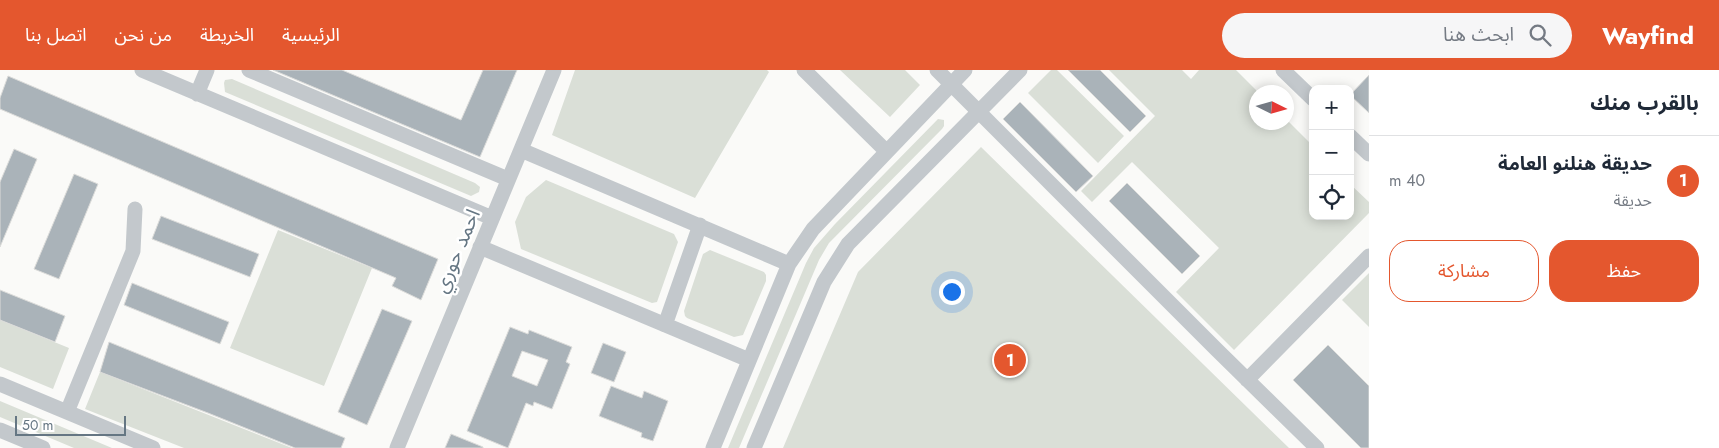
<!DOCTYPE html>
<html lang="ar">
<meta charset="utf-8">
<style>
:root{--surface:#fff;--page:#f6f6f7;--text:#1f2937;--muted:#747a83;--line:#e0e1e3;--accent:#e4572e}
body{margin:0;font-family:Jost,"Noto Sans Arabic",sans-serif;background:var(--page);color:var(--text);direction:rtl}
.controls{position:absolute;right:15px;top:15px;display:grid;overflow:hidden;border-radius:10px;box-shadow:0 2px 12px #0003}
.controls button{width:45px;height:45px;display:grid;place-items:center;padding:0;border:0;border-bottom:1px solid var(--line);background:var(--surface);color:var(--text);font:25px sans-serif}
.compass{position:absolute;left:1249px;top:15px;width:45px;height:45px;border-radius:50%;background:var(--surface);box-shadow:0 2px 12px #0003;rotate:95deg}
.scale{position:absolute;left:15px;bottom:12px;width:111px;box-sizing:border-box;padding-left:5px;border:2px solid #657683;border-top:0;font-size:14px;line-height:18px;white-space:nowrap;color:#657683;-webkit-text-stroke:4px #fff;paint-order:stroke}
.you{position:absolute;left:951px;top:221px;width:18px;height:18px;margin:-12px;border:4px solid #fff;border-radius:50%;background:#1a73e8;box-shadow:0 0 0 8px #1a73e833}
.badge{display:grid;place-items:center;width:32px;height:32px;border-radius:50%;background:var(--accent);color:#fff;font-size:16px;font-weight:700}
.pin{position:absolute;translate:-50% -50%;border:2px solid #fff;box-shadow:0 1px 5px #0006}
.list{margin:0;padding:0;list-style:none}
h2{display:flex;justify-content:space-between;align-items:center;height:65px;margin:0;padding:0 20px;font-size:21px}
h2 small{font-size:16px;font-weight:400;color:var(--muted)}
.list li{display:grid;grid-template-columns:32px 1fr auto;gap:15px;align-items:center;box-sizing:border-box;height:90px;padding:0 20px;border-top:1px solid var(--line)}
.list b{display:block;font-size:19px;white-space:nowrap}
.list p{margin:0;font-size:16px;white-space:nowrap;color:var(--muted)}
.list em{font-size:16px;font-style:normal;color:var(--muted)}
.actions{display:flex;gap:10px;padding:15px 20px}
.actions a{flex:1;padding:11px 0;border:1px solid var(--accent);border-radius:20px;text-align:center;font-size:18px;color:var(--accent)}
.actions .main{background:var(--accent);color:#fff}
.icon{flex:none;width:28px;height:28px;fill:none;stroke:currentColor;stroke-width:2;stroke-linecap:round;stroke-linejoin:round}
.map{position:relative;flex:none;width:1369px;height:378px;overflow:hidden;direction:ltr}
header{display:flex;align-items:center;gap:30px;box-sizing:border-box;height:70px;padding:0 25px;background:var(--accent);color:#fff}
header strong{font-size:24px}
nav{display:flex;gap:28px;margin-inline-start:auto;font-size:18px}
.search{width:350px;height:45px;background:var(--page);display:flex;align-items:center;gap:12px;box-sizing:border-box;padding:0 18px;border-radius:28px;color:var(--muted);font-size:19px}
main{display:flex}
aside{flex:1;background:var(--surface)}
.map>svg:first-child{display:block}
.green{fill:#dadfd7}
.building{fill:#aab3b9;stroke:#dcdcda;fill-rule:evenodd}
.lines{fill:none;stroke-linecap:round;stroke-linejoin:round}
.minor{stroke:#c3c8cc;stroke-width:15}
.labels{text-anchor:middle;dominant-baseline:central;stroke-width:5;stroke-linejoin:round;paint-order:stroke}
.street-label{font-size:20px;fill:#657683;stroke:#fff}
</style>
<header>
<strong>Wayfind</strong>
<div class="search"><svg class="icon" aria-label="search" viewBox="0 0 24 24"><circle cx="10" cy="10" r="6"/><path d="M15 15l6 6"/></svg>ابحث هنا</div>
<nav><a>الرئيسية</a><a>الخريطة</a><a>من نحن</a><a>اتصل بنا</a></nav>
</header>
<main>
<aside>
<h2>بالقرب منك<small></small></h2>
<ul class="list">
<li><span class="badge">1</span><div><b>حديقة هنلنو العامة</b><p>حديقة</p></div><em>40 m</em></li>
</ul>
<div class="actions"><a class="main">حفظ</a><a>مشاركة</a></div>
</aside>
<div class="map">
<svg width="1369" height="378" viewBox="0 0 1369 378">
<rect width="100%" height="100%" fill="#fafaf8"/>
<path class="green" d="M575,0H767L769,2L695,128L552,65Z
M840,0H905L920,15L890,47Z
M1051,0H1057L1124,66L1098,93L1028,23Z
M1109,0H1182L1191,9L1199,0H1236L1258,22H1256V52H1286L1287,50L1313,76V146H1350V114L1369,132V143L1234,280L1176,222L1219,178L1132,92L1092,132L1081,121L1155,46Z
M232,9L475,113L480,117L479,122L471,126L225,22L224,13L225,10Z
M938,49L944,50V56L942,59L829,173L819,190L739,378H728L806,193L814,178L835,154Z
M981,77L1289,378H783L858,202Z
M546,110L674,164L678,172L657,232L652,233L521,179L515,152L526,127Z
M278,160L372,198L324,316L230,278Z
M710,180L764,202L766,205V211L743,265L734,267L687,248L685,246L684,241L703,184Z
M1369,203V257L1342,230Z
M0,250L69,278L53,319L0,297Z
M100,302L292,378H184L85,339Z
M0,331L112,378H74L0,347Z"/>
<path class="building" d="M273,0H342L461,50L483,0H517L480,87Z
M1068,0H1100L1146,46L1130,62Z
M1369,5V43L1350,25Z
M8,6L438,189L421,230L392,216L396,208L0,39V28Z
M1020,32L1093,106L1076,122L1003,49Z
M14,79L37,89L0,177V112Z
M74,104L98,114L59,209L34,199Z
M1127,113L1200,186L1182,204L1109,131Z
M161,146L259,184L250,207L152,169Z
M132,213L229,252L220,274L124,235Z
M0,220L65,246L55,272L0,250Z
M382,239L412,251L367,355L338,342Z
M510,257L528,264L529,260L572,277L566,292L570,294L552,339L534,332L533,336L526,333L508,378L467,361ZM522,281L548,290L537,316L512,306Z
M109,272L345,368L341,378H295L208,343L100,302Z
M603,273L626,282L614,312L591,303Z
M1328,275L1369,316V378H1361L1293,310Z
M611,316L642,328L644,321L668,331L653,371L641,367L642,363L599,346Z
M451,364L483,377V378H445Z"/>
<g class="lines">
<path class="minor" d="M142,0L492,148
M249,0L508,109
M804,0L886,81
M937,0L1217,280L1317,378
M1283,0L1313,29
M197,24L207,0
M1350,66L1369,84
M521,80L789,194
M480,177L749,290
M665,255L700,155
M1247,310L1369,186
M0,314L153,378
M67,342L133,181L135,139
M0,360L43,378
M397,378L554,0
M713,378L789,194L813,159L965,0
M754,378L824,212L848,174L1020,0"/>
</g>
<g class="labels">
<g class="street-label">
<text transform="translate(457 181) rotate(-67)">احمد حوري</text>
</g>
</g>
</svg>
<div class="controls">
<button>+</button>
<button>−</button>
<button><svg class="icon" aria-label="locate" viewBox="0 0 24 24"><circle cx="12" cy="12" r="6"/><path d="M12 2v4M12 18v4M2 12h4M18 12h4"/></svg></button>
</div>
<svg class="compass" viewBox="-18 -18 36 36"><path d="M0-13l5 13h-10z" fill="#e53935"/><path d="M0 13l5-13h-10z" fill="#747a83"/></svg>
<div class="scale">50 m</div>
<div class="you"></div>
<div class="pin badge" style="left:1010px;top:290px">1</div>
</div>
</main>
